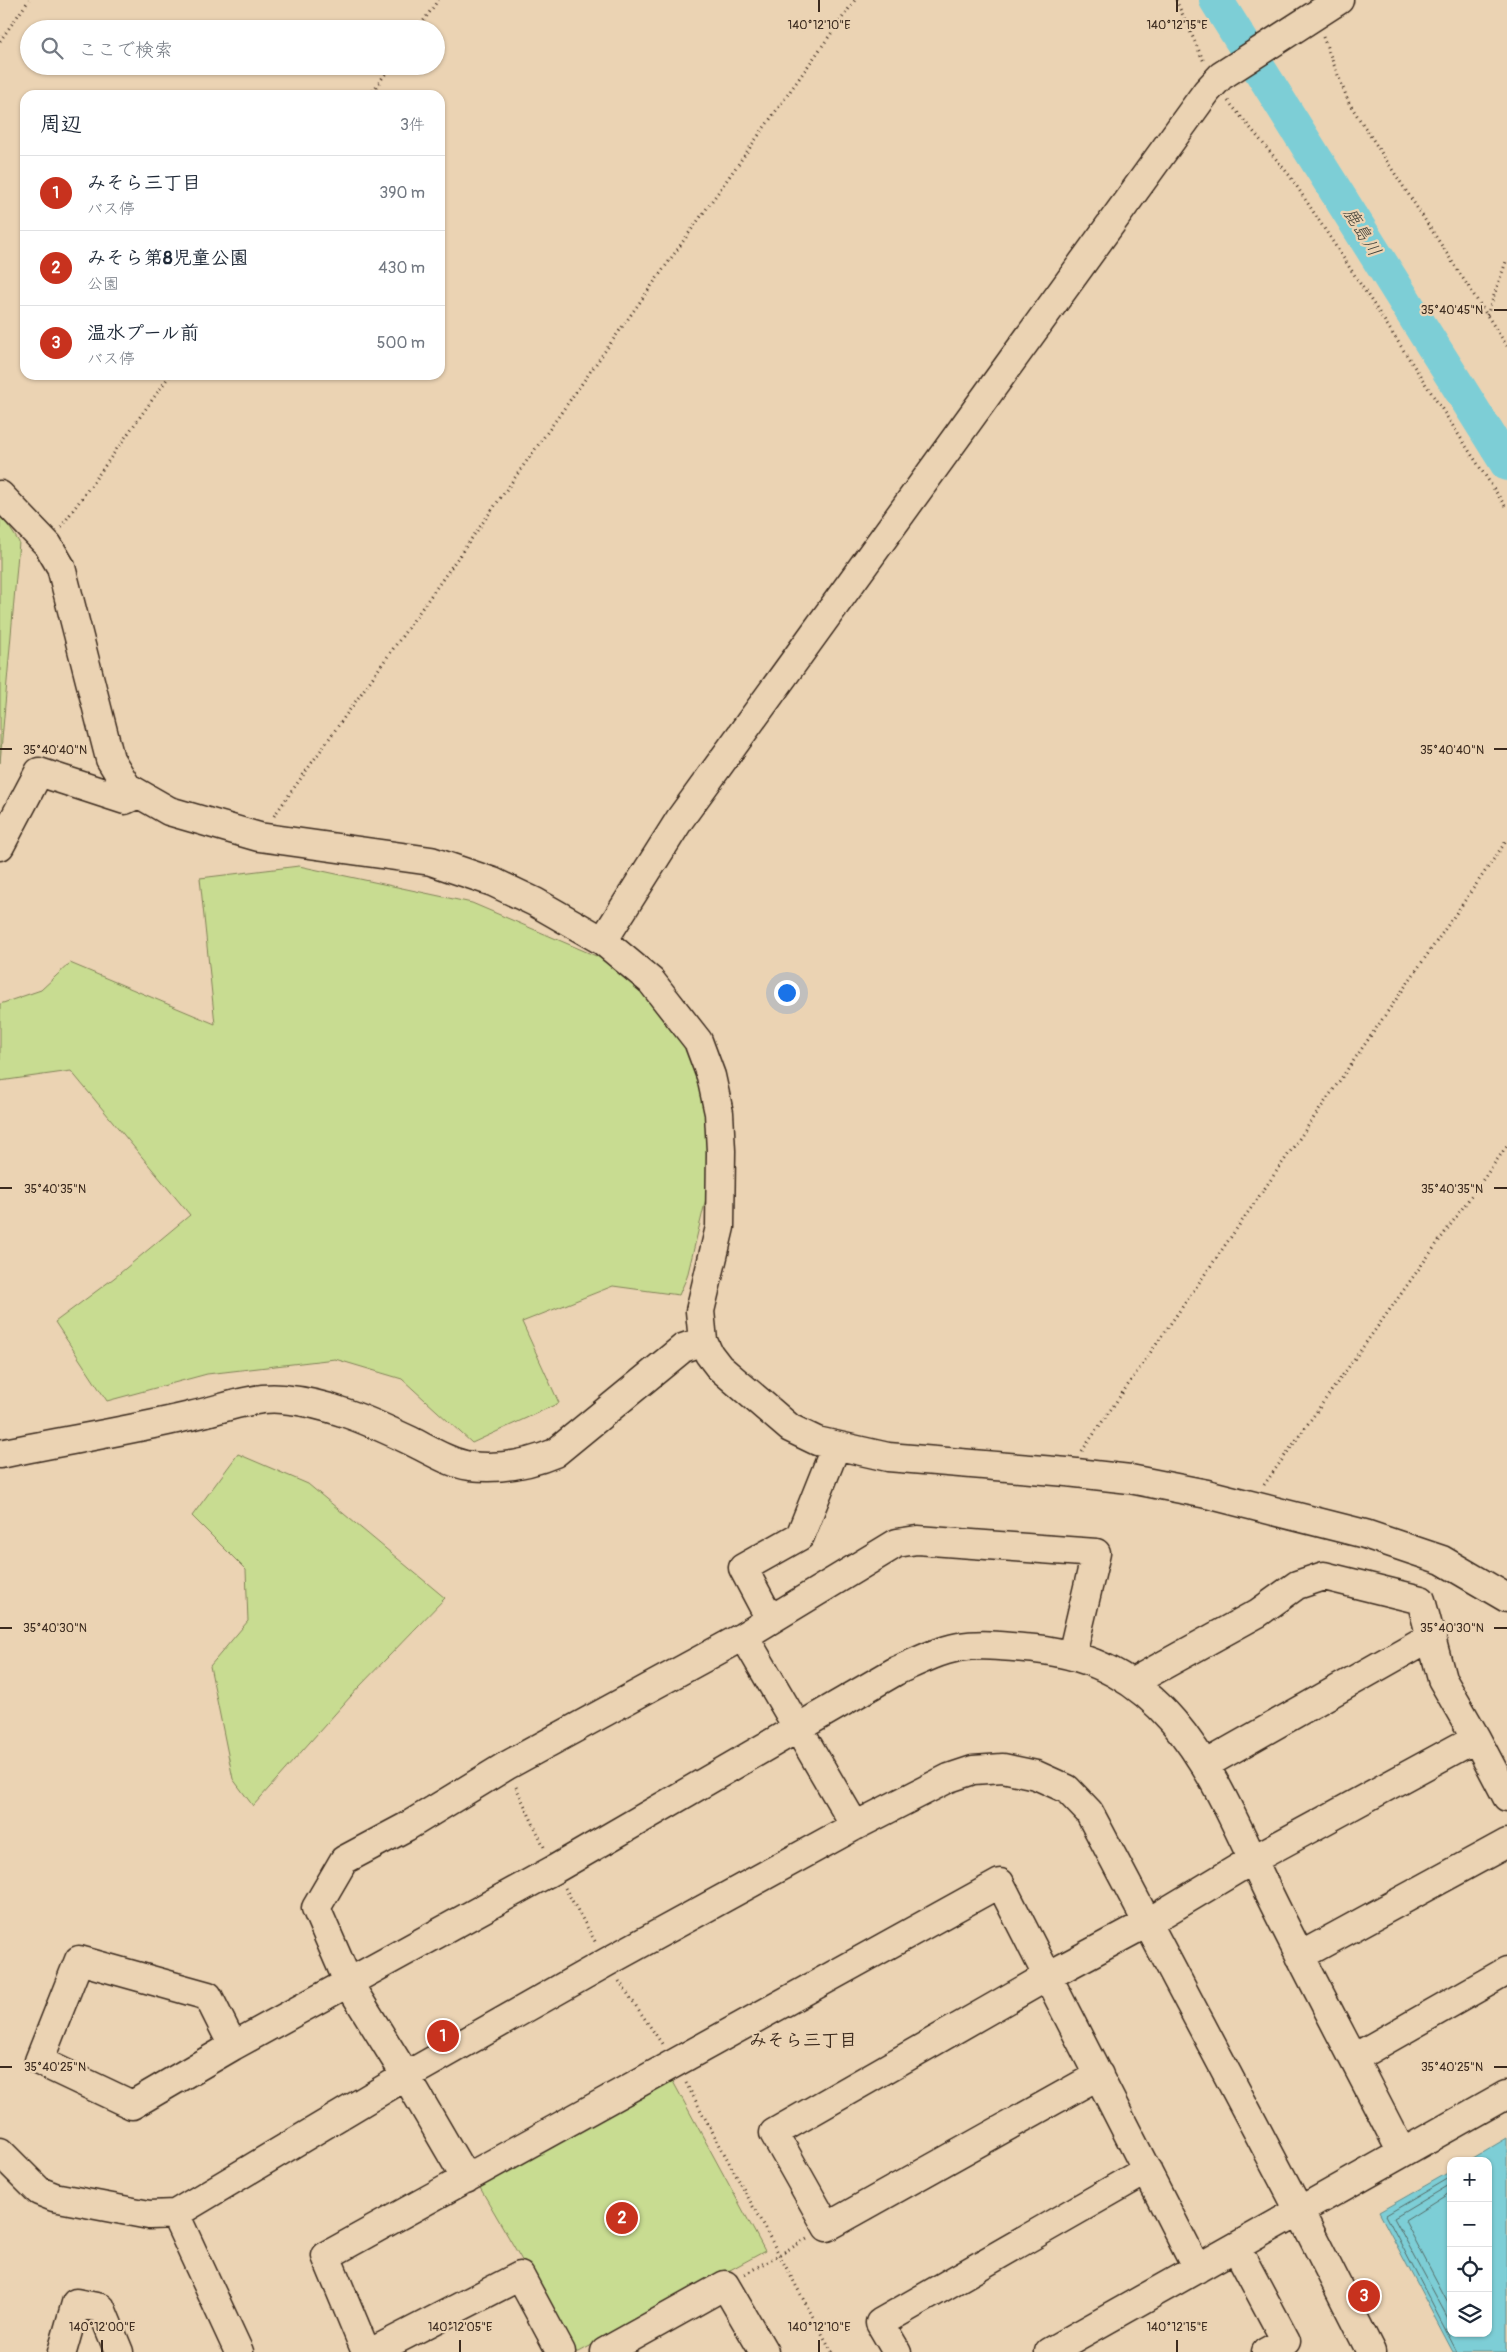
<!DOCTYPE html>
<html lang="ja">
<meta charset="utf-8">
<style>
:root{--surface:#fff;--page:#f2f2f3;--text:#1f2937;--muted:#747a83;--line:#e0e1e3;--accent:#c8321e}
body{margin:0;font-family:Pangolin,"Klee One",sans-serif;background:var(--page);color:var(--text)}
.controls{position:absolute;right:15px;bottom:15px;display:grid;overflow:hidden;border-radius:10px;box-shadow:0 1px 4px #0004}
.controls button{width:45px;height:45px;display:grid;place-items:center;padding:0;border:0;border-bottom:1px solid var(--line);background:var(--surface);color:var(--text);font:25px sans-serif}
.you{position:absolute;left:786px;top:992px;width:18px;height:18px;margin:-12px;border:4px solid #fff;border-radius:50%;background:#1a73e8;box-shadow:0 0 0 8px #1a73e833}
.badge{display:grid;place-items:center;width:32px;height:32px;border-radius:50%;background:var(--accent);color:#fff;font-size:16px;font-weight:700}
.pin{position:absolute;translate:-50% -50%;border:2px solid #fff;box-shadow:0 1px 5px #0006}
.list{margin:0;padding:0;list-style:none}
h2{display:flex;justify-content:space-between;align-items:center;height:65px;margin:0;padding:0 20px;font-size:21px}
h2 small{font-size:16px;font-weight:400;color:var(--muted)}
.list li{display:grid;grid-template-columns:32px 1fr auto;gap:15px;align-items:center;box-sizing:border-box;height:75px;padding:0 20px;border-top:1px solid var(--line)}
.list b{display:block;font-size:19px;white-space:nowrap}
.list p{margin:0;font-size:16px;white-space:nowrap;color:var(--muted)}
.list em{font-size:16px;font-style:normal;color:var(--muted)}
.icon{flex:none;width:28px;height:28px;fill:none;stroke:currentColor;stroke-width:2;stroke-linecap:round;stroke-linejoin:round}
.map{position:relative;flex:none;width:1507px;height:2352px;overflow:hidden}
.search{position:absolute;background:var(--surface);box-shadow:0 1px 4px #0004;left:20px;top:20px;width:425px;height:55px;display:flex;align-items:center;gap:12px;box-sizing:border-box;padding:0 18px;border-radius:28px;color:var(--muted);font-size:19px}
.panel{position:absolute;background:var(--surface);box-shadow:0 1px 4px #0004;left:20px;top:90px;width:425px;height:290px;border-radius:15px}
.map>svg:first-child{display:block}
.green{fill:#c8dc91;stroke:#828358}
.water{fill:#7dced6;stroke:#638c8c}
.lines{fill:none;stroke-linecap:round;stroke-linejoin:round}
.shore{stroke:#556c68;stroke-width:1}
.river{stroke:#7dced6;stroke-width:34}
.minor-casing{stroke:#3b2a1e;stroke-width:31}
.path{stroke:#3b2a1e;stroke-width:3;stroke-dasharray:1 4;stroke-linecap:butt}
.minor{stroke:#ebd3b3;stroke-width:28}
.ticks{fill:none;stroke:#3b2a1e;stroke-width:2}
.labels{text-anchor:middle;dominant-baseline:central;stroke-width:4.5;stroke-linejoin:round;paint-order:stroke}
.water-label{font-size:18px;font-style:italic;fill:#45433a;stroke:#ebd3b3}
.neighbourhood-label{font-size:18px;font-weight:bold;fill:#3b2a1e;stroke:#ebd3b3}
.ticks-label{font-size:12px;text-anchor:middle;fill:#3b2a1e;stroke:#ebd3b3;stroke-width:4.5;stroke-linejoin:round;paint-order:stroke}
</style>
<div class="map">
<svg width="1507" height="2352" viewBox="0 0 1507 2352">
<rect width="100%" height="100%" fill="#ebd3b3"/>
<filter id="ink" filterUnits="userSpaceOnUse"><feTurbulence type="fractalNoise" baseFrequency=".02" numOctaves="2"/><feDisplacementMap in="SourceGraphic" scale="10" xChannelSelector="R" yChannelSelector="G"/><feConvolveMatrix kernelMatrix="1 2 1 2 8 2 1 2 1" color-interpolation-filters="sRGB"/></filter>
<g filter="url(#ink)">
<path class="green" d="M0,513L19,542L0,763Z
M299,866L472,903L629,970L671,1015L700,1070L710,1103L712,1174L687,1277L679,1295L613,1286L522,1322L559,1403L472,1443L402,1379L335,1359L207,1374L107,1401L55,1322L114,1278L190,1215L71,1071L0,1081V1004L41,990L70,963L215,1024L200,878Z
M238,1454L308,1484L445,1598L359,1687L253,1806L233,1779L210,1666L248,1621L246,1570L192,1516Z
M670,2076L765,2251L579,2352H575L479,2186Z"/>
<path class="water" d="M1507,2138V2352H1453L1379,2212L1451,2171V2333H1488V2161H1468Z"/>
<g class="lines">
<path class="shore" d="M1451,2177L1386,2215L1457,2352
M1451,2184L1394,2218L1451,2324
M1451,2192L1405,2221L1451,2308"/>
<path class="river" d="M1216,0L1507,464"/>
<g class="minor-casing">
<path id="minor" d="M0,495L48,545L61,567L110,759L127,787L169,811L259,837L431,861L493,882L535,902L603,941L651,981L698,1041L711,1076L719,1113L721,1151L720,1227L700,1311L703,1341L709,1354L719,1367L790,1428L817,1441L888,1457L1067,1472L1130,1479L1207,1494L1365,1534L1442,1560L1507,1598
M0,846L39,772L125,800L138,794
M603,941L680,819L1207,91L1221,76L1339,0
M0,1454C63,1441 127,1431 190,1416C220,1410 251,1396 282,1399C329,1403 369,1421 411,1441C429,1450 450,1463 470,1466C499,1469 529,1464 555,1453L683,1348L703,1341
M770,1619L743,1568L800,1536L836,1446
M744,1636L855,1826
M1476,1738L1507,1797
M1206,1764L1432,1636
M1300,1956L1507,1843
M233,2046L208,1996L79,1960L39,2061L132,2105L233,2046L555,1869L896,1671C916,1662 937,1651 959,1647C984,1643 1010,1647 1035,1649C1183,1664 1220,1798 1278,1912C1318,1992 1361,2072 1402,2153
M1354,2058L1507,1971
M1099,2075L827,2227L774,2133L1048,1976L1147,1923L1252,1860L1476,1738L1442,1679L1421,1600L1324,1576L1297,1585L1258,1613L1133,1682
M0,2152L39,2191L54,2197L149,2215L175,2214L406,2076L607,1962L855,1826L949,1778L973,1770L1003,1768L1036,1775L1067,1789L1089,1812L1300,2212L1371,2352
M466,2179L406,2076L349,1984L316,1908L344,1860L406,1827L506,1766L744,1636L897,1543L917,1540L1096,1553L1072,1655
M175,2214L239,2352
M1236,2247L1286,2341L1266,2352
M62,2352L76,2303L101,2308L119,2352
M366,2352L326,2256L1000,1883L1197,2269
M372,2352L520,2276L561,2352
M605,2352L725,2285L764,2352
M897,2352L880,2323L1147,2170
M1049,2352L1507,2094"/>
</g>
<path class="path" d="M1176,0L1204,62
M418,29L438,0
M1323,37L1349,103L1507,346
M0,41L29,0
M370,95L391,66
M1228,101L1290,176L1507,509
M1487,315L1507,259
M61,527L170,375
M274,816L855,0
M1082,1451L1507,840
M1264,1485L1507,1146
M516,1787L545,1849
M565,1888L596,1943
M619,1981L662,2044
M686,2083L832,2352
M745,2274L807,2239"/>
<use href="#minor" class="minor"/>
</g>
</g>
<path class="ticks" d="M819,0V12M1177,0V12M1494,310H1507M0,749H12M1494,749H1507M0,1188H12M1494,1188H1507M0,1628H12M1494,1628H1507M0,2067H12M1494,2067H1507M102,2340V2352M460,2340V2352M819,2340V2352M1177,2340V2352"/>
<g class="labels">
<g class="water-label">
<text transform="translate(1362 232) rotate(58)">鹿島川</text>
</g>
<g class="neighbourhood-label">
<text x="803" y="2040">みそら三丁目</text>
</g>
</g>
<g class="ticks-label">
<text x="819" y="29">140°12'10"E</text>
<text x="1177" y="29">140°12'15"E</text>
<text x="1452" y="314">35°40'45"N</text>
<text x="55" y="754">35°40'40"N</text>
<text x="1452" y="754">35°40'40"N</text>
<text x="55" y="1193">35°40'35"N</text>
<text x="1452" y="1193">35°40'35"N</text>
<text x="55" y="1632">35°40'30"N</text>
<text x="1452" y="1632">35°40'30"N</text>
<text x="55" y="2071">35°40'25"N</text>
<text x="1452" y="2071">35°40'25"N</text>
<text x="102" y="2331">140°12'00"E</text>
<text x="460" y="2331">140°12'05"E</text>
<text x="819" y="2331">140°12'10"E</text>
<text x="1177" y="2331">140°12'15"E</text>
</g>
</svg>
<div class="controls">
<button>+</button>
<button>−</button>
<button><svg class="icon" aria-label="locate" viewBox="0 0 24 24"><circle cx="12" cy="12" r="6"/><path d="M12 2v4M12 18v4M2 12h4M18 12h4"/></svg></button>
<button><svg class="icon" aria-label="layers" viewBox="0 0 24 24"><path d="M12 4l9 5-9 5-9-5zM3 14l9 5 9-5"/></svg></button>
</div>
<div class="you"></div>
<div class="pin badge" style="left:443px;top:2036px">1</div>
<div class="pin badge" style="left:622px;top:2218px">2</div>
<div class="pin badge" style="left:1364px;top:2296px">3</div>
<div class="search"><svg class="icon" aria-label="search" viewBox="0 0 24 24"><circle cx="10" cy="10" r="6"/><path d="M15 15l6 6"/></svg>ここで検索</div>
<section class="panel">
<h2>周辺<small>3件</small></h2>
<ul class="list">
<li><span class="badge">1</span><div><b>みそら三丁目</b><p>バス停</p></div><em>390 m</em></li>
<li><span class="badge">2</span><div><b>みそら第8児童公園</b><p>公園</p></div><em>430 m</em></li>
<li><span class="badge">3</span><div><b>温水プール前</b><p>バス停</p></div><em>500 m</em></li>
</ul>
</section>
</div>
